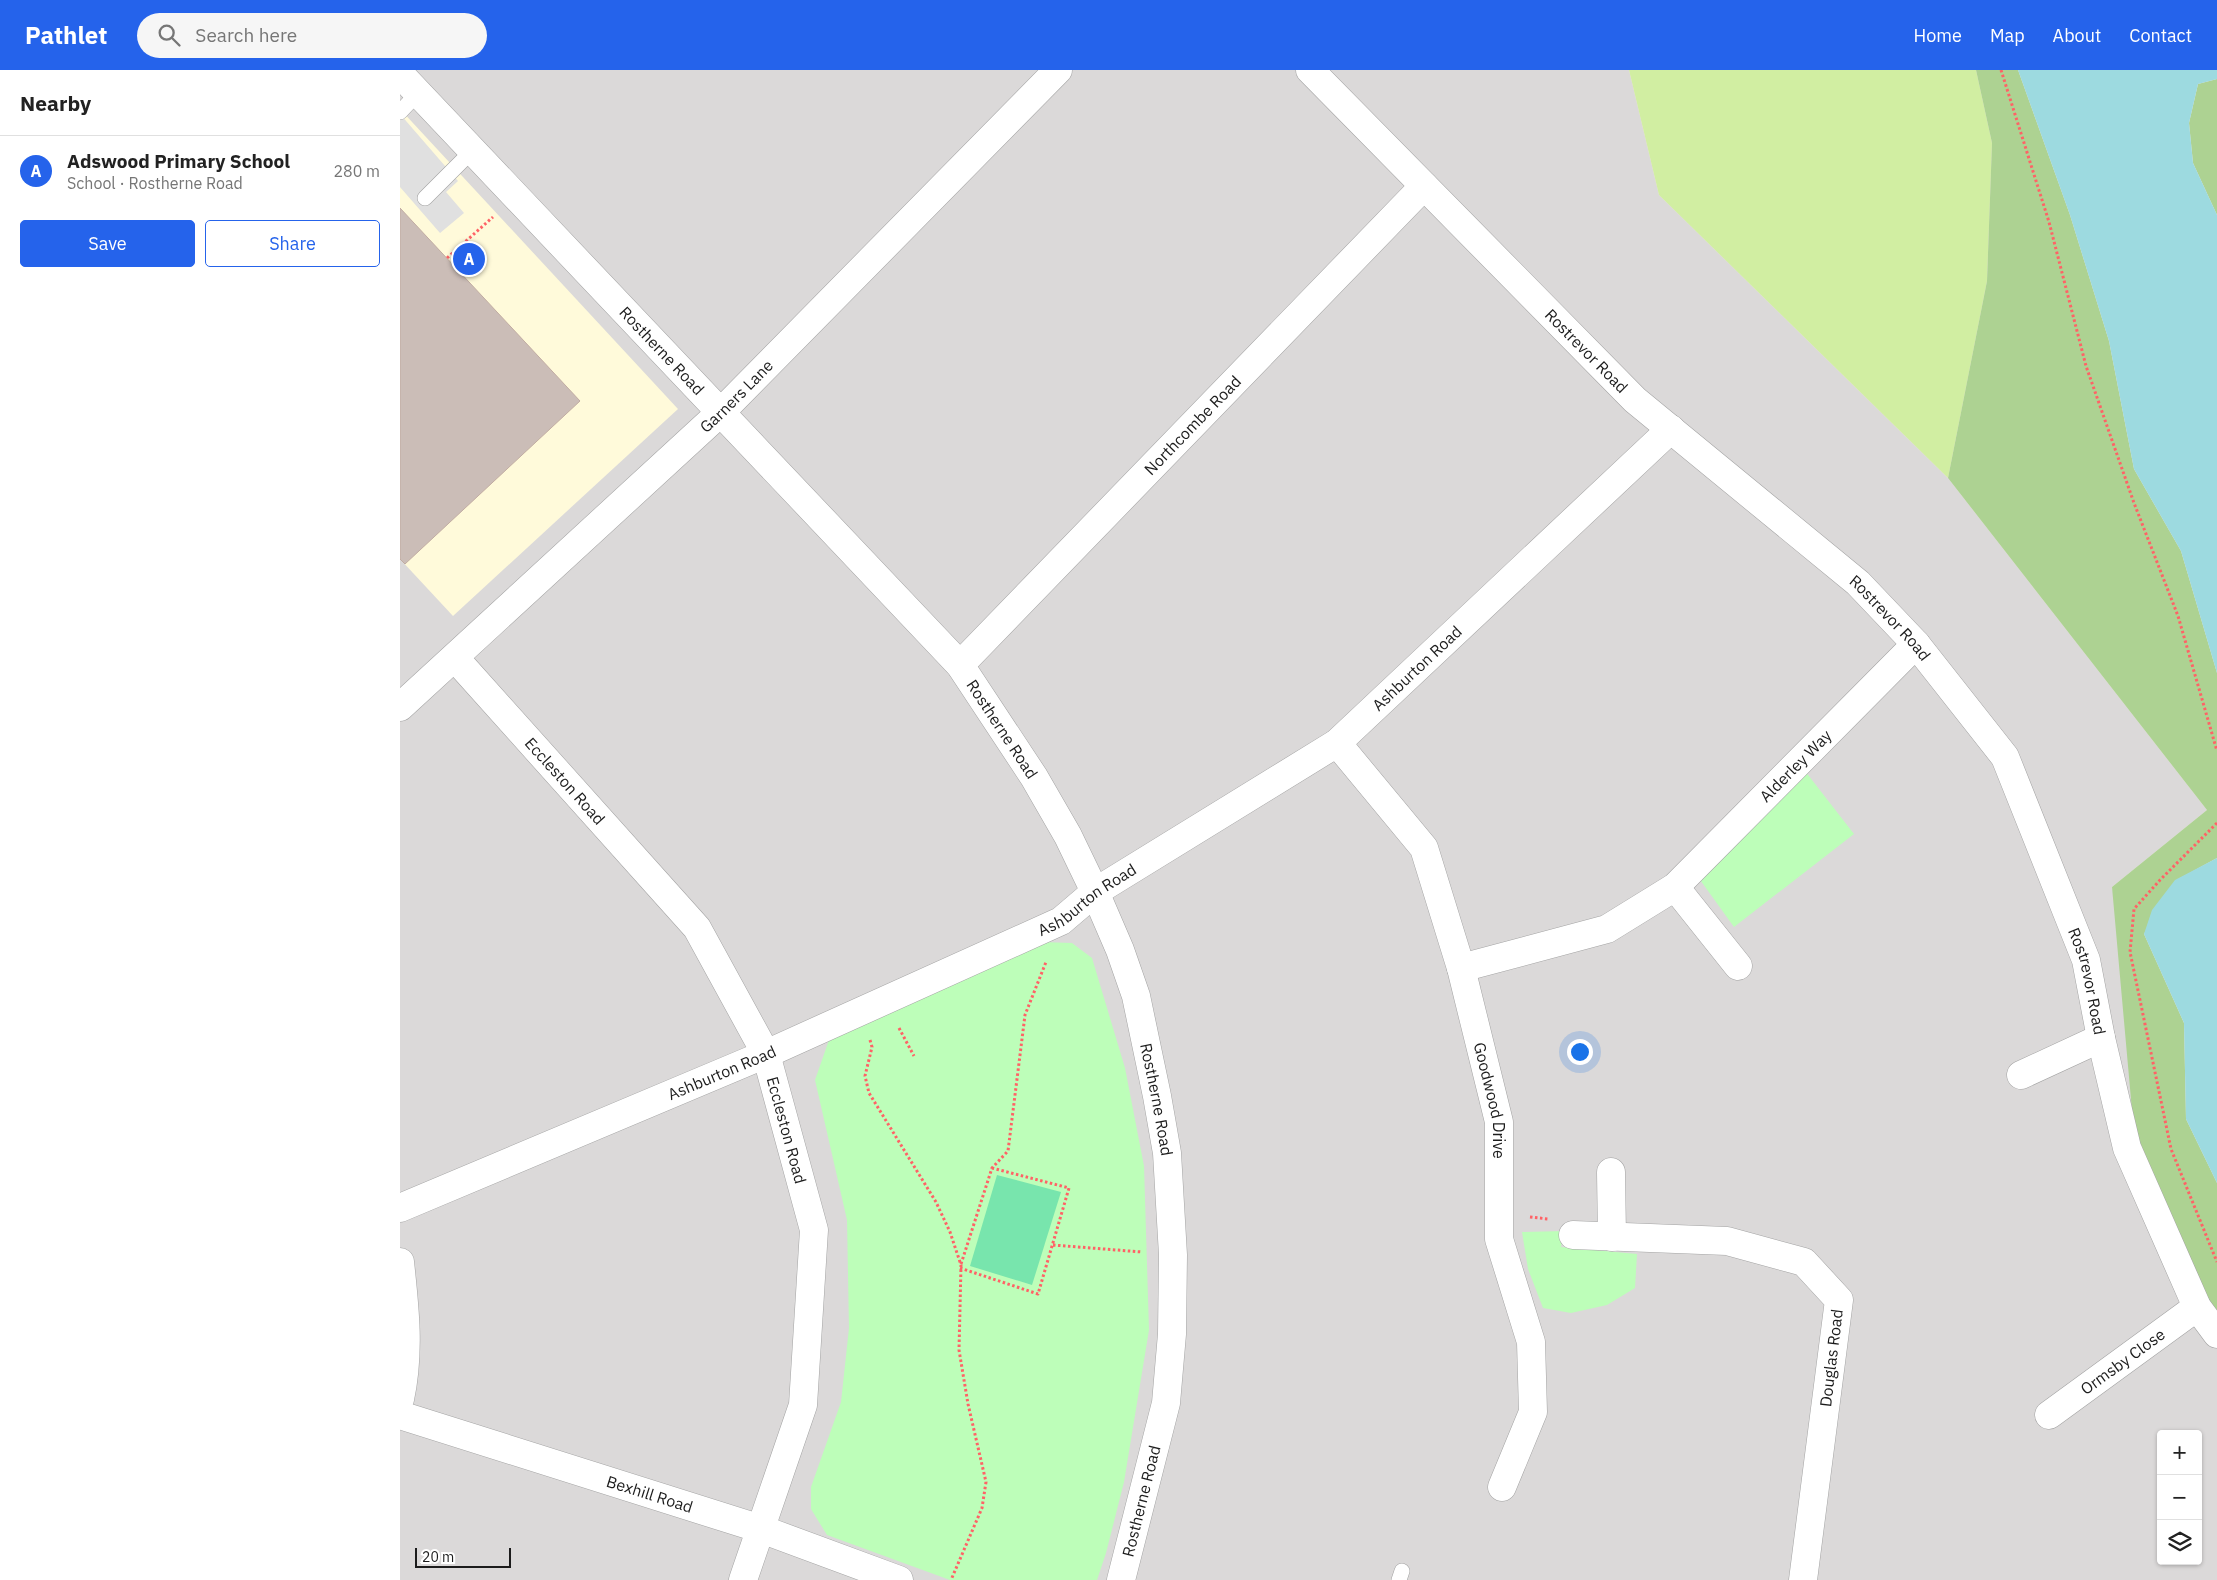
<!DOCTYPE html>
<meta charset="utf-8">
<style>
:root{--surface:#fff;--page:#f6f6f6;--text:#222;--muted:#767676;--line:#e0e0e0;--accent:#2563eb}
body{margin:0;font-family:"IBM Plex Sans",sans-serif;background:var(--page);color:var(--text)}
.controls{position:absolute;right:15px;bottom:15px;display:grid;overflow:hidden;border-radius:5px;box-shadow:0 1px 4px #0004}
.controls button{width:45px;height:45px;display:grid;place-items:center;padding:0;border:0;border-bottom:1px solid var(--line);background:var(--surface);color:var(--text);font:25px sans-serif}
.scale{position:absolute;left:15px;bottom:12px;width:96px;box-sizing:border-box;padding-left:5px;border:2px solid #1c1c1c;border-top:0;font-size:14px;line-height:18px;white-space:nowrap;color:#1c1c1c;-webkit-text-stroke:4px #fff;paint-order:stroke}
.you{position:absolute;left:1179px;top:981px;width:18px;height:18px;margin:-12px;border:4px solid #fff;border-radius:50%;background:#1a73e8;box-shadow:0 0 0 8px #1a73e833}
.badge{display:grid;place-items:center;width:32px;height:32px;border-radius:50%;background:var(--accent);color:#fff;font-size:16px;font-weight:700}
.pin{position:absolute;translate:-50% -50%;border:2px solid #fff;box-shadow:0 1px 5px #0006}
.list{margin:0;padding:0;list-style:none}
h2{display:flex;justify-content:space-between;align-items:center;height:65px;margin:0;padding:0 20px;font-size:21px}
h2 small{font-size:16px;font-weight:400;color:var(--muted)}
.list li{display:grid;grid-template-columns:32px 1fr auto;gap:15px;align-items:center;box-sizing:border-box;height:70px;padding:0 20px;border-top:1px solid var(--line)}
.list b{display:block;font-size:19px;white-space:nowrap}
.list p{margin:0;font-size:16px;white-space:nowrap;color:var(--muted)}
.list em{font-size:16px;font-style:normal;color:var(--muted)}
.actions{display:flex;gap:10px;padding:15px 20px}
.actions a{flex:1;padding:11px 0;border:1px solid var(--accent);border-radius:5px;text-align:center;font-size:18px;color:var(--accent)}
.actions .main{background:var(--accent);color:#fff}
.icon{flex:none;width:28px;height:28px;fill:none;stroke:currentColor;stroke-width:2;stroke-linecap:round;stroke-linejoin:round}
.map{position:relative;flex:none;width:1817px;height:1510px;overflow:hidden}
header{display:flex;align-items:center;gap:30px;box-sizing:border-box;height:70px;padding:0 25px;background:var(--accent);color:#fff}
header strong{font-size:24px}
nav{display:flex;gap:28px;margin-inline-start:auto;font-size:18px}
.search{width:350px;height:45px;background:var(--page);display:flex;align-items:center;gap:12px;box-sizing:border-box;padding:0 18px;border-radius:28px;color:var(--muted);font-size:19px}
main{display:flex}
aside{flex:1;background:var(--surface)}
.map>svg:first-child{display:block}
.residential{fill:#dbd9d9;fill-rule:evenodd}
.education{fill:#fffada}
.grass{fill:#d1eea2}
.forest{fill:#add292}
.park{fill:#bdfeb9}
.pitch{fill:#78e5ad}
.parking{fill:#e0e0e0}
.water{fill:#9ddae0}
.building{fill:#cbbdb7;stroke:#c1aca2}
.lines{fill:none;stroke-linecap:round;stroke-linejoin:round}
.service-casing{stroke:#a3a3a3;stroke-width:16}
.minor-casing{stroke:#a3a3a3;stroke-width:29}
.tertiary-casing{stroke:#a3a3a3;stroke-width:29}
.path{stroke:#ff6266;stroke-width:3;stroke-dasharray:2.5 2.5;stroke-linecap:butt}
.service{stroke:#fff;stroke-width:15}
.minor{stroke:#fff;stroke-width:28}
.tertiary{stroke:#fff;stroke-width:28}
.labels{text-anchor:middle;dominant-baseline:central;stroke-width:4;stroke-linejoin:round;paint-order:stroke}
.street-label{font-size:16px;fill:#1c1c1c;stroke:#fff}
</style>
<header>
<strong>Pathlet</strong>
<div class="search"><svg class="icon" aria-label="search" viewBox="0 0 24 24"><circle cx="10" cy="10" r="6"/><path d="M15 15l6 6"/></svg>Search here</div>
<nav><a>Home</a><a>Map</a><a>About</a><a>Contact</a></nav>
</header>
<main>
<aside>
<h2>Nearby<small></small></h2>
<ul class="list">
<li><span class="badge">A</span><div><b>Adswood Primary School</b><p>School · Rostherne Road</p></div><em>280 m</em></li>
</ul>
<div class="actions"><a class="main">Save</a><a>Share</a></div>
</aside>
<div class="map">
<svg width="1817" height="1510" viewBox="0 0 1817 1510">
<rect width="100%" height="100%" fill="#efe8e1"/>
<path class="residential" d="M0,0H1229L1259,125L1548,408L1807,740L1712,817L1817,1253V1510H0ZM1761,1364H1798V1491H1761Z"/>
<path class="education" d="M0,39L278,339L53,546L0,489Z"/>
<path class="grass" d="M1229,0H1576L1592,73L1587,211L1548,408L1259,125Z"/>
<path class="forest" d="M1576,0H1618L1670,145L1709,271L1734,399L1781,481L1817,603V788L1775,811L1744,864L1784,953L1786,1049L1817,1113V1253L1735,1074L1712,817L1807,740L1548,408L1587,211L1592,73Z
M1817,9V145L1793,93L1789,53L1798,14Z"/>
<path class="park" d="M1405,701L1454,764L1334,857L1298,807Z
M641,872L672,873L692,888L725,998L744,1096L749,1260L724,1412L706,1483L697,1510H550L427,1465L411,1439V1417L441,1332L449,1258L447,1150L415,1010L430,967Z
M1164,1161L1161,1177L1237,1184L1235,1218L1207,1235L1171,1243L1143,1238L1128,1199L1122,1162Z"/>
<path class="pitch" d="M597,1105L661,1122L632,1215L570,1196Z"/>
<path class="parking" d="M0,44L58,111L46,122L64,143L40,163L0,117Z"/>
<path class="water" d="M1618,0H1817V9L1798,14L1789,53L1793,93L1817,145V603L1781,481L1734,399L1709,271L1670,145Z
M1817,788V1113L1786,1049L1784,953L1744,864L1752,840L1775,810Z"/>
<path class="building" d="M0,138L180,331L5,494L0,489Z"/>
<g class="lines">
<g class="service-casing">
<path id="service" d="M0,42L18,23
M25,128L72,81
M999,1510L1002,1501"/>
</g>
<g class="minor-casing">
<g id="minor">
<path id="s1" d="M910,0L1235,330L1458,513L1516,574L1605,687L1686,890L1701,968L1727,1078L1797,1237L1817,1264"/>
<path id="s2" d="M0,4L560,595L634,707L668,766L695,822L720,880L736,926L757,1026L767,1083L773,1185L772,1264L766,1333L721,1510"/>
<path id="s3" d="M55,588L297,858L366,984L414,1160L403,1335L343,1510"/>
<path id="s4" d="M560,595L1024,116"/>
<path id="s5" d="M937,673L1024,778L1061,898L1099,1052V1169L1131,1272L1133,1342L1102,1417"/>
<path d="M1275,817L1338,896"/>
<path id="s6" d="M1061,898L1207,859L1275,817L1516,574"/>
<path d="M1621,1005L1701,968"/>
<path d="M1211,1102L1212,1167"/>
<path id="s7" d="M0,1138L366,984L661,851L695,822L937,673L1271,359"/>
<path d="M1173,1165L1327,1171L1404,1192L1439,1230L1403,1510"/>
<path d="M0,1192C5,1238 10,1283 0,1329"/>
<path id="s8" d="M0,1345L361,1459L499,1510"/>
<path id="s9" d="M1649,1345L1797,1237"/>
</g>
</g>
<g class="tertiary-casing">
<g id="tertiary">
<path id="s10" d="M0,637L321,342L658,0"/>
</g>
</g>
<path class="path" d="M1601,0L1649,152L1686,296L1734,433L1778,546L1817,681
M47,188L93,147
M1817,753L1760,810L1734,839L1730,882L1771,1079L1817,1192
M499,958L514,986
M470,970L472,977L465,1006L469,1023L536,1132L550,1162L561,1195L559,1280L568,1334L586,1412L582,1438L551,1510
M1130,1147L1148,1149
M653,1175L742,1182
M561,1194L592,1098L608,1081L625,945L646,892
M560,1198L638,1224L669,1118L592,1098"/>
<use href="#service" class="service"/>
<use href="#minor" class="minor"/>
<use href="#tertiary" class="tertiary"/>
</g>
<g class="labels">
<g class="street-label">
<text stroke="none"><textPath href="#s1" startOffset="394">Rostrevor Road</textPath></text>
<text stroke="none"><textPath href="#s2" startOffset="381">Rostherne Road</textPath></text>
<text stroke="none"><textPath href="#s10" startOffset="458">Garners Lane</textPath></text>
<text stroke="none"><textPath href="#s4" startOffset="334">Northcombe Road</textPath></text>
<text stroke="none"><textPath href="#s1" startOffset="799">Rostrevor Road</textPath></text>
<text stroke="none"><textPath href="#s7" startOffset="1159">Ashburton Road</textPath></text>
<text stroke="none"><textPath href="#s2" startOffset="891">Rostherne Road</textPath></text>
<text stroke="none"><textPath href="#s6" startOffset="402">Alderley Way</textPath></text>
<text stroke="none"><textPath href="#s3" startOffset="165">Eccleston Road</textPath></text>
<text stroke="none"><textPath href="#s7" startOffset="754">Ashburton Road</textPath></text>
<text stroke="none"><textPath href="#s1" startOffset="1219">Rostrevor Road</textPath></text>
<text stroke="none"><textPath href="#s7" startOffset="349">Ashburton Road</textPath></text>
<text stroke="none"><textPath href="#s2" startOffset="1296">Rostherne Road</textPath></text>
<text stroke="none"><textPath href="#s5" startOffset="398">Goodwood Drive</textPath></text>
<text stroke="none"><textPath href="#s3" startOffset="585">Eccleston Road</textPath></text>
<text transform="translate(1431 1288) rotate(-83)">Douglas Road</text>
<text stroke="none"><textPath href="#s9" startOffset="91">Ormsby Close</textPath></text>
<text stroke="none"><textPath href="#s8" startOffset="262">Bexhill Road</textPath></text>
<text transform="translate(741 1431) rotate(-76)">Rostherne Road</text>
</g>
</g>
</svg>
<div class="controls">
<button>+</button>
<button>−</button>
<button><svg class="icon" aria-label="layers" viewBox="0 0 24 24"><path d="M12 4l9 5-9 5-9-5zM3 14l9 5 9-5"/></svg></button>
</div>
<div class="scale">20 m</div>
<div class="you"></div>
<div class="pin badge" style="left:69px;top:189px">A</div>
</div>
</main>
